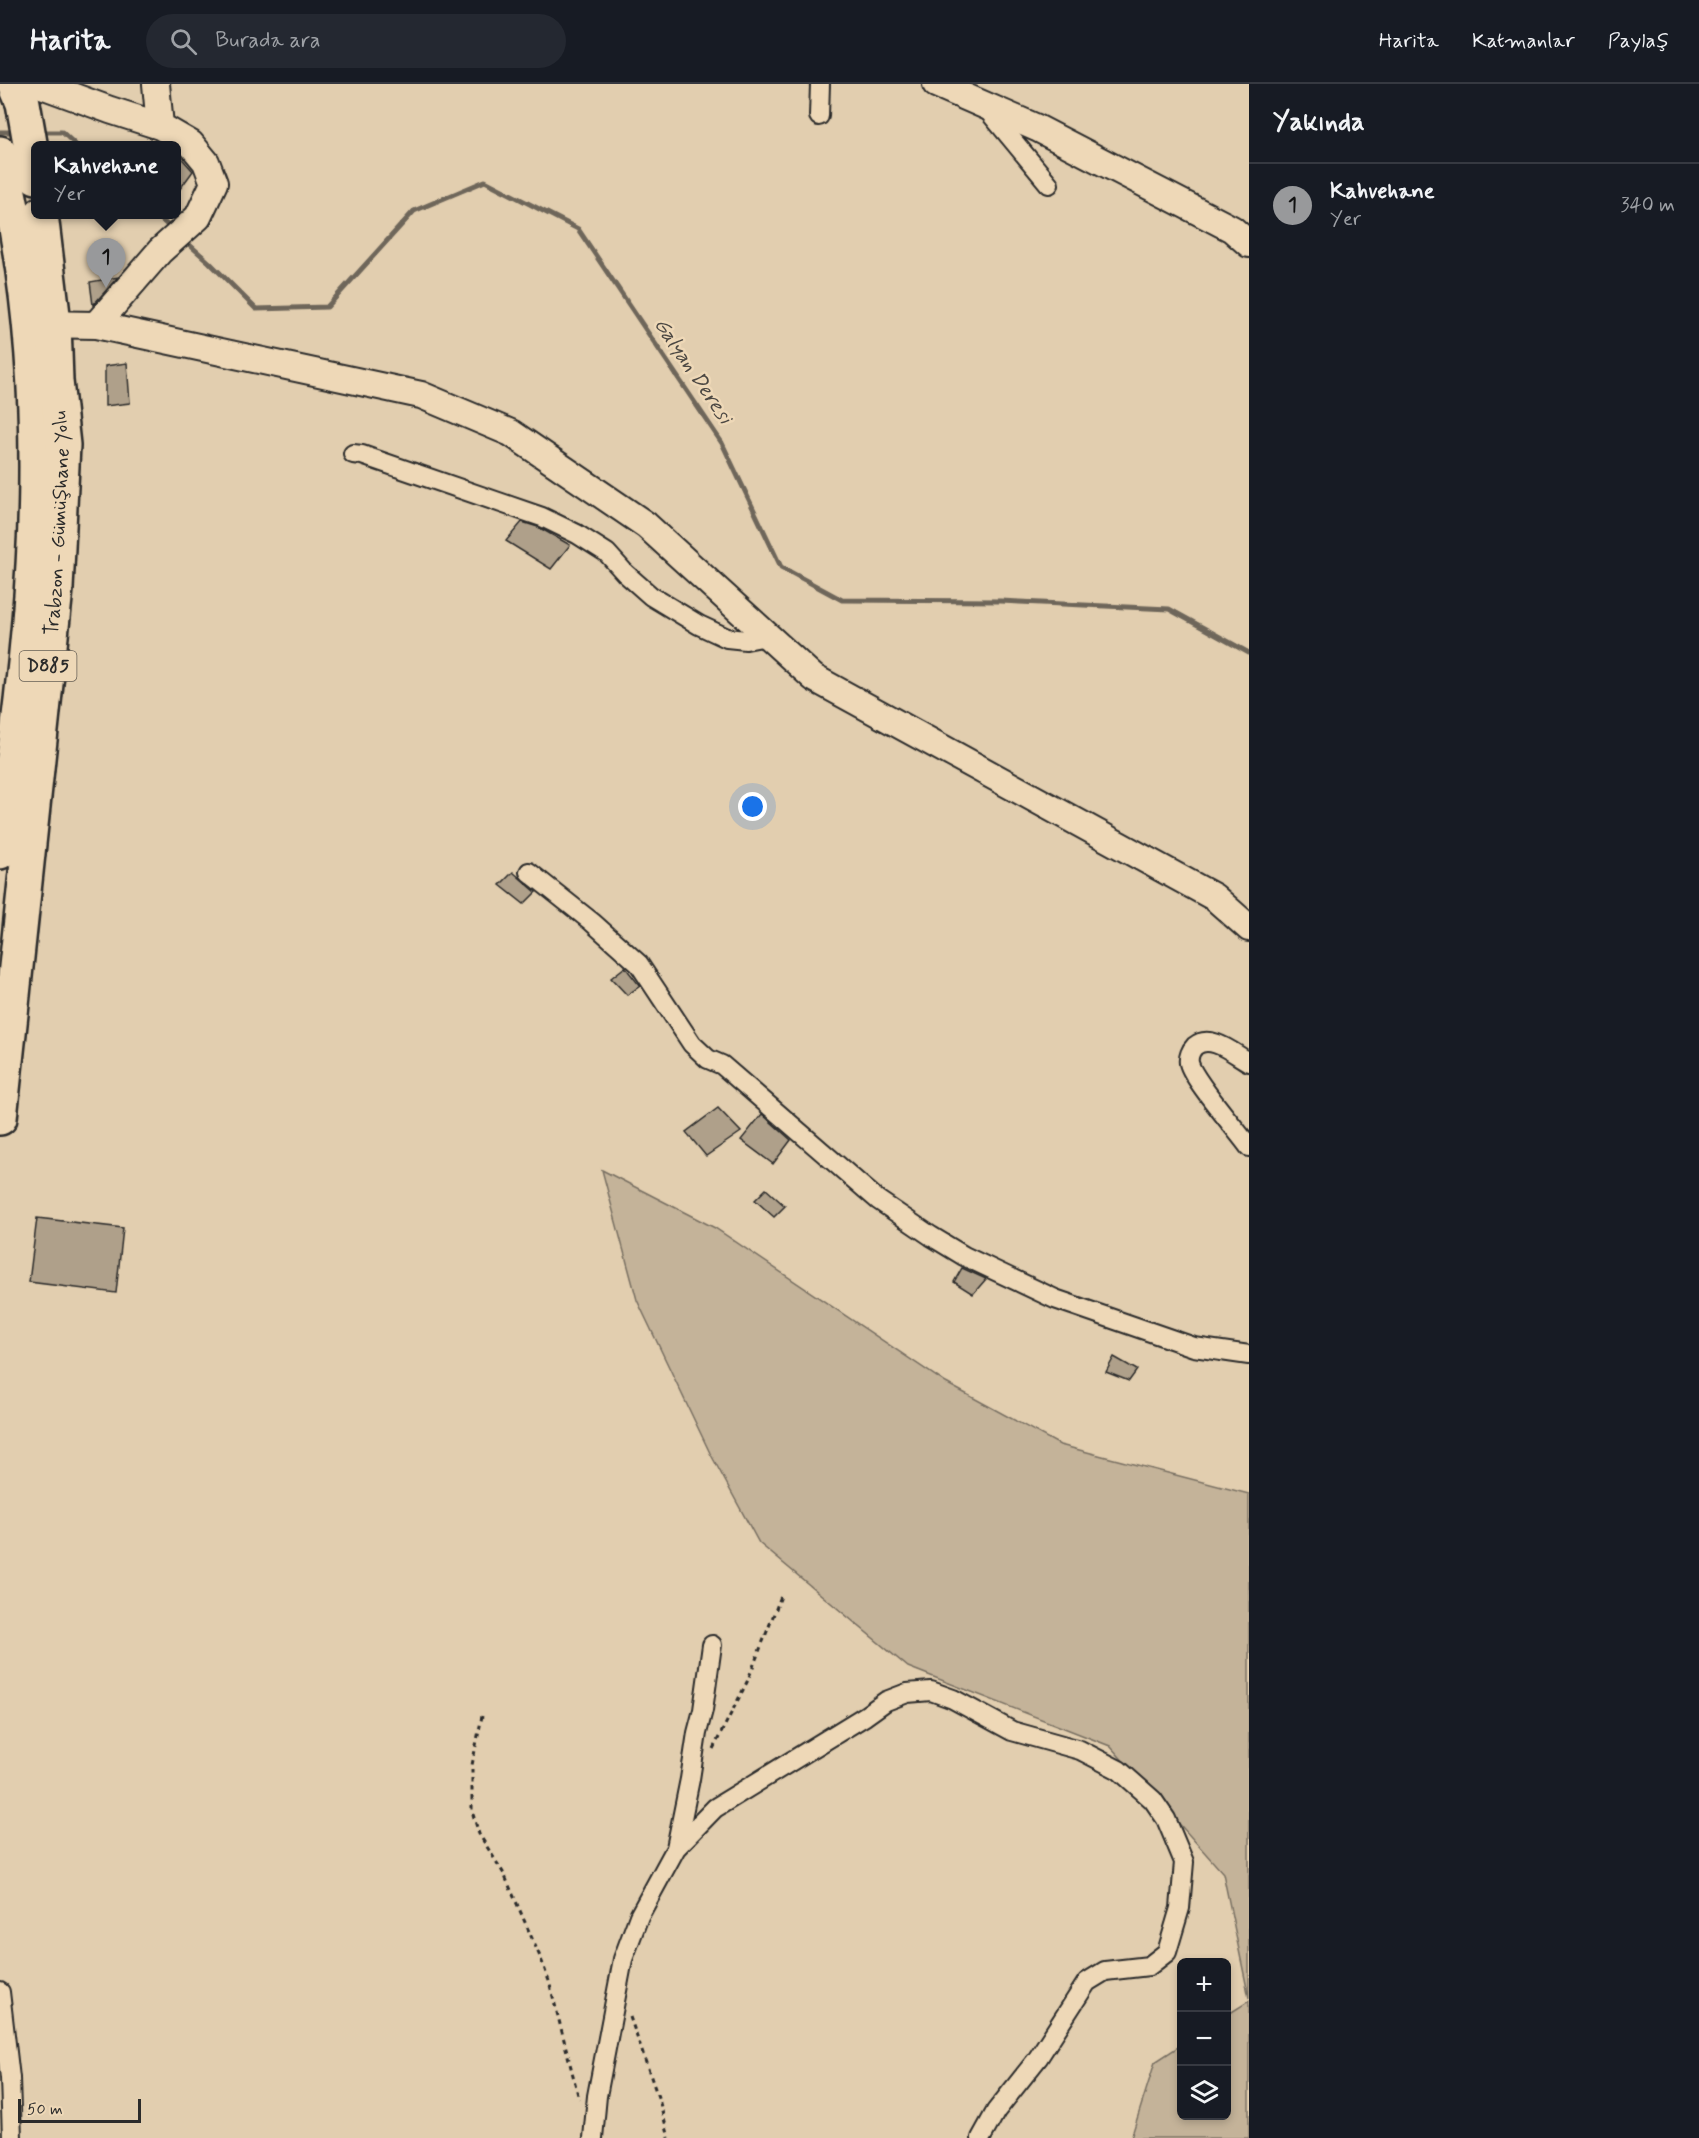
<!DOCTYPE html>
<html lang="tr">
<meta charset="utf-8">
<style>
:root{--surface:#171b24;--page:#242831;--text:#f1f3f6;--muted:#9ea1a6;--line:#363941;--accent:#98999b}
body{margin:0;font-family:Mynerve,sans-serif;background:var(--page);color:var(--text)}
.controls{position:absolute;right:18px;bottom:18px;display:grid;overflow:hidden;border-radius:9px;box-shadow:0 3px 9px #0003}
.controls button{width:54px;height:54px;display:grid;place-items:center;padding:0;border:0;border-bottom:2px solid var(--line);background:var(--surface);color:var(--text);font:30px sans-serif}
.scale{position:absolute;left:18px;bottom:15px;width:123px;box-sizing:border-box;padding-left:6px;border:3px solid #2b2b2b;border-top:0;font-size:16px;line-height:21px;white-space:nowrap;color:#2b2b2b;-webkit-text-stroke:4px #eed8b7;paint-order:stroke}
.you{position:absolute;left:753px;top:723px;width:21px;height:21px;margin:-15px;border:4px solid #fff;border-radius:50%;background:#1a73e8;box-shadow:0 0 0 9px #1a73e833}
.badge{display:grid;place-items:center;width:39px;height:39px;border-radius:50%;background:var(--accent);color:#111;font-size:20px;font-weight:700}
.pin{position:absolute;translate:-50% -50px;filter:drop-shadow(0 2px 3px #0008)}
.pin::after{content:'';position:absolute;top:32px;width:21px;height:18px;background:inherit;clip-path:polygon(0 0,100% 0,50% 100%)}
.popup{position:absolute;left:31px;top:57px;width:150px;height:78px;box-sizing:border-box;display:grid;place-content:center;border-radius:9px;background:var(--surface);filter:drop-shadow(0 2px 4px #0005);font-size:20px;white-space:nowrap;color:var(--muted)}
.popup b{font-size:22px;color:var(--text)}
.popup::after{content:'';position:absolute;left:50%;top:100%;margin-left:-12px;border:12px solid transparent;border-top-color:var(--surface)}
.list{margin:0;padding:0;list-style:none}
h2{display:flex;justify-content:space-between;align-items:center;height:78px;margin:0;padding:0 24px;font-size:26px}
h2 small{font-size:20px;font-weight:400;color:var(--muted)}
.list li{display:grid;grid-template-columns:39px 1fr auto;gap:18px;align-items:center;box-sizing:border-box;height:84px;padding:0 24px;border-top:2px solid var(--line)}
.list b{display:block;font-size:22px;white-space:nowrap}
.list p{margin:0;font-size:20px;white-space:nowrap;color:var(--muted)}
.list em{font-size:20px;font-style:normal;color:var(--muted)}
.icon{flex:none;width:33px;height:33px;fill:none;stroke:currentColor;stroke-width:2;stroke-linecap:round;stroke-linejoin:round}
.map{position:relative;flex:none;width:1249px;height:2054px;overflow:hidden}
header{display:flex;align-items:center;gap:36px;box-sizing:border-box;height:84px;padding:0 30px;background:var(--surface);border-bottom:2px solid var(--line)}
header strong{font-size:28px}
nav{display:flex;gap:33px;margin-inline-start:auto;font-size:21px}
.search{width:420px;height:54px;background:var(--page);display:flex;align-items:center;gap:15px;box-sizing:border-box;padding:0 21px;border-radius:33px;color:var(--muted);font-size:22px}
main{display:flex}
aside{flex:1;background:var(--surface)}
.map>svg:first-child{display:block}
.green{fill:#c4b399;stroke:#786f62;stroke-width:1.5}
.lines{fill:none;stroke-linecap:round;stroke-linejoin:round}
.stream{stroke:#6e665a;stroke-width:5}
.building{fill:#afa08a;stroke:#2b2b2b;stroke-width:1.5}
.street-casing{stroke:#2b2b2b;stroke-width:22}
.secondary-casing{stroke:#2b2b2b;stroke-width:30}
.highway-casing{stroke:#2b2b2b;stroke-width:38}
.path{stroke:#2b2b2b;stroke-width:3;stroke-dasharray:4.5 4.5;stroke-linecap:butt}
.street{stroke:#eed8b7;stroke-width:18}
.secondary{stroke:#eed8b7;stroke-width:26}
.highway{stroke:#eed8b7;stroke-width:33}
.labels{text-anchor:middle;dominant-baseline:central;stroke-width:5;stroke-linejoin:round;paint-order:stroke}
.shield{fill:#eed8b7;stroke:#665f55;stroke-width:1.5}
.shield-label{font-size:18px;font-weight:bold;fill:#2b2b2b}
.street-label{font-size:20px;fill:#2b2b2b;stroke:#eed8b7}
.water-label{font-size:21px;font-style:italic;fill:#4c4843;stroke:#eed8b7}
</style>
<header>
<strong>Harita</strong>
<div class="search"><svg class="icon" aria-label="search" viewBox="0 0 24 24"><circle cx="10" cy="10" r="6"/><path d="M15 15l6 6"/></svg>Burada ara</div>
<nav><a>Harita</a><a>Katmanlar</a><a>Paylaş</a></nav>
</header>
<main>
<div class="map">
<svg width="1249" height="2054" viewBox="0 0 1249 2054">
<rect width="100%" height="100%" fill="#e2ceaf"/>
<filter id="ink" filterUnits="userSpaceOnUse"><feTurbulence type="fractalNoise" baseFrequency=".0167" numOctaves="2"/><feDisplacementMap in="SourceGraphic" scale="12" xChannelSelector="R" yChannelSelector="G"/><feConvolveMatrix kernelMatrix="1 2 1 2 8 2 1 2 1" color-interpolation-filters="sRGB"/></filter>
<g filter="url(#ink)">
<path class="green" d="M602,1086L715,1144L946,1299L1060,1361L1249,1410V1914L1223,1789L1110,1662L908,1583L759,1459L710,1369L637,1216Z
M1249,1917V2054H1131L1155,1978L1181,1961L1182,2032H1226L1227,1931Z"/>
<g class="lines">
<path class="stream" d="M0,48H17
M38,48H62L77,62
M155,130L174,147
M183,155L209,178L256,225L327,223L414,127L485,97L578,145L722,359L781,483L842,516L1001,517L1169,525L1249,569"/>
</g>
<path class="building" d="M177,69L193,87L177,109Z
M118,193L93,221L90,198Z
M127,279L130,319L105,322V282Z
M522,438L538,443L570,461L551,485L506,457Z
M513,788L536,808L524,820L500,801Z
M625,883L640,902L627,911L611,894Z
M718,1024L741,1048L706,1072L686,1048Z
M762,1030L791,1056L773,1080L741,1056Z
M766,1105L785,1122L774,1133L755,1116Z
M37,1134L123,1144L116,1209L29,1198Z
M962,1184L986,1195L973,1210L954,1198Z
M1114,1273L1137,1286L1129,1297L1106,1288Z"/>
<g class="lines">
<g class="street-casing">
<path id="street" d="M986,24L1049,100
M819,32L820,0
M353,370L362,371L542,433L577,450L607,469L625,489L651,512L699,541L727,554L746,556L767,552
M529,788L592,838L639,880L692,960L708,975L722,981L878,1116L931,1152L964,1172L1055,1215L1194,1263L1249,1271
M1249,978C1234,970 1211,949 1195,962C1191,966 1188,973 1189,979C1193,996 1237,1046 1249,1063
M676,1764L715,1724L865,1632L886,1617L907,1609L931,1607L953,1615L1012,1647L1080,1666L1119,1686L1153,1716L1166,1735L1184,1778L1180,1824L1167,1868L1149,1882L1105,1887L1087,1898L1038,1974L996,2027L981,2054
M0,1908L10,1994L12,2054
M593,2054L597,2012L623,1875L639,1832L676,1764L690,1695L697,1649L703,1626L712,1561"/>
</g>
<g class="secondary-casing">
<path id="secondary" d="M39,0L110,26L160,42L191,60L206,78L214,99L198,133L160,167L96,241
M156,0L160,42
M936,0L1037,44L1232,145L1249,160
M37,240L96,241L421,311L511,349L646,441L814,594L1214,813L1249,844"/>
</g>
<g class="highway-casing">
<g id="highway">
<path d="M15,0L23,19L36,93"/>
<path d="M0,69C58,302 37,534 0,768"/>
<path id="s1" d="M0,1034L56,505L63,361L56,297L54,239L41,130"/>
</g>
</g>
<path class="path" d="M482,1632L472,1681V1727L479,1750L504,1790L541,1875L549,1897L579,2015
M713,1665L747,1598L781,1512
M630,1933L660,2019L669,2054"/>
<use href="#street" class="street"/>
<use href="#secondary" class="secondary"/>
<use href="#highway" class="highway"/>
</g>
</g>
<g class="labels">
<rect class="shield" x="19.5" y="567" width="57" height="30" rx="4.5"/>
<g class="shield-label">
<text x="48" y="582">D885</text>
</g>
<g class="street-label">
<text stroke="none"><textPath href="#s1" startOffset="598">Trabzon - Gümüşhane Yolu</textPath></text>
</g>
<g class="water-label">
<text transform="translate(693 287) rotate(56)">Galyan Deresi</text>
</g>
</g>
</svg>
<div class="controls">
<button>+</button>
<button>−</button>
<button><svg class="icon" aria-label="layers" viewBox="0 0 24 24"><path d="M12 4l9 5-9 5-9-5zM3 14l9 5 9-5"/></svg></button>
</div>
<div class="scale">50 m</div>
<div class="you"></div>
<div class="pin badge" style="left:106px;top:204px">1</div>
<div class="popup"><b>Kahvehane</b>Yer</div>
</div>
<aside>
<h2>Yakında<small></small></h2>
<ul class="list">
<li><span class="badge">1</span><div><b>Kahvehane</b><p>Yer</p></div><em>340 m</em></li>
</ul>
</aside>
</main>
